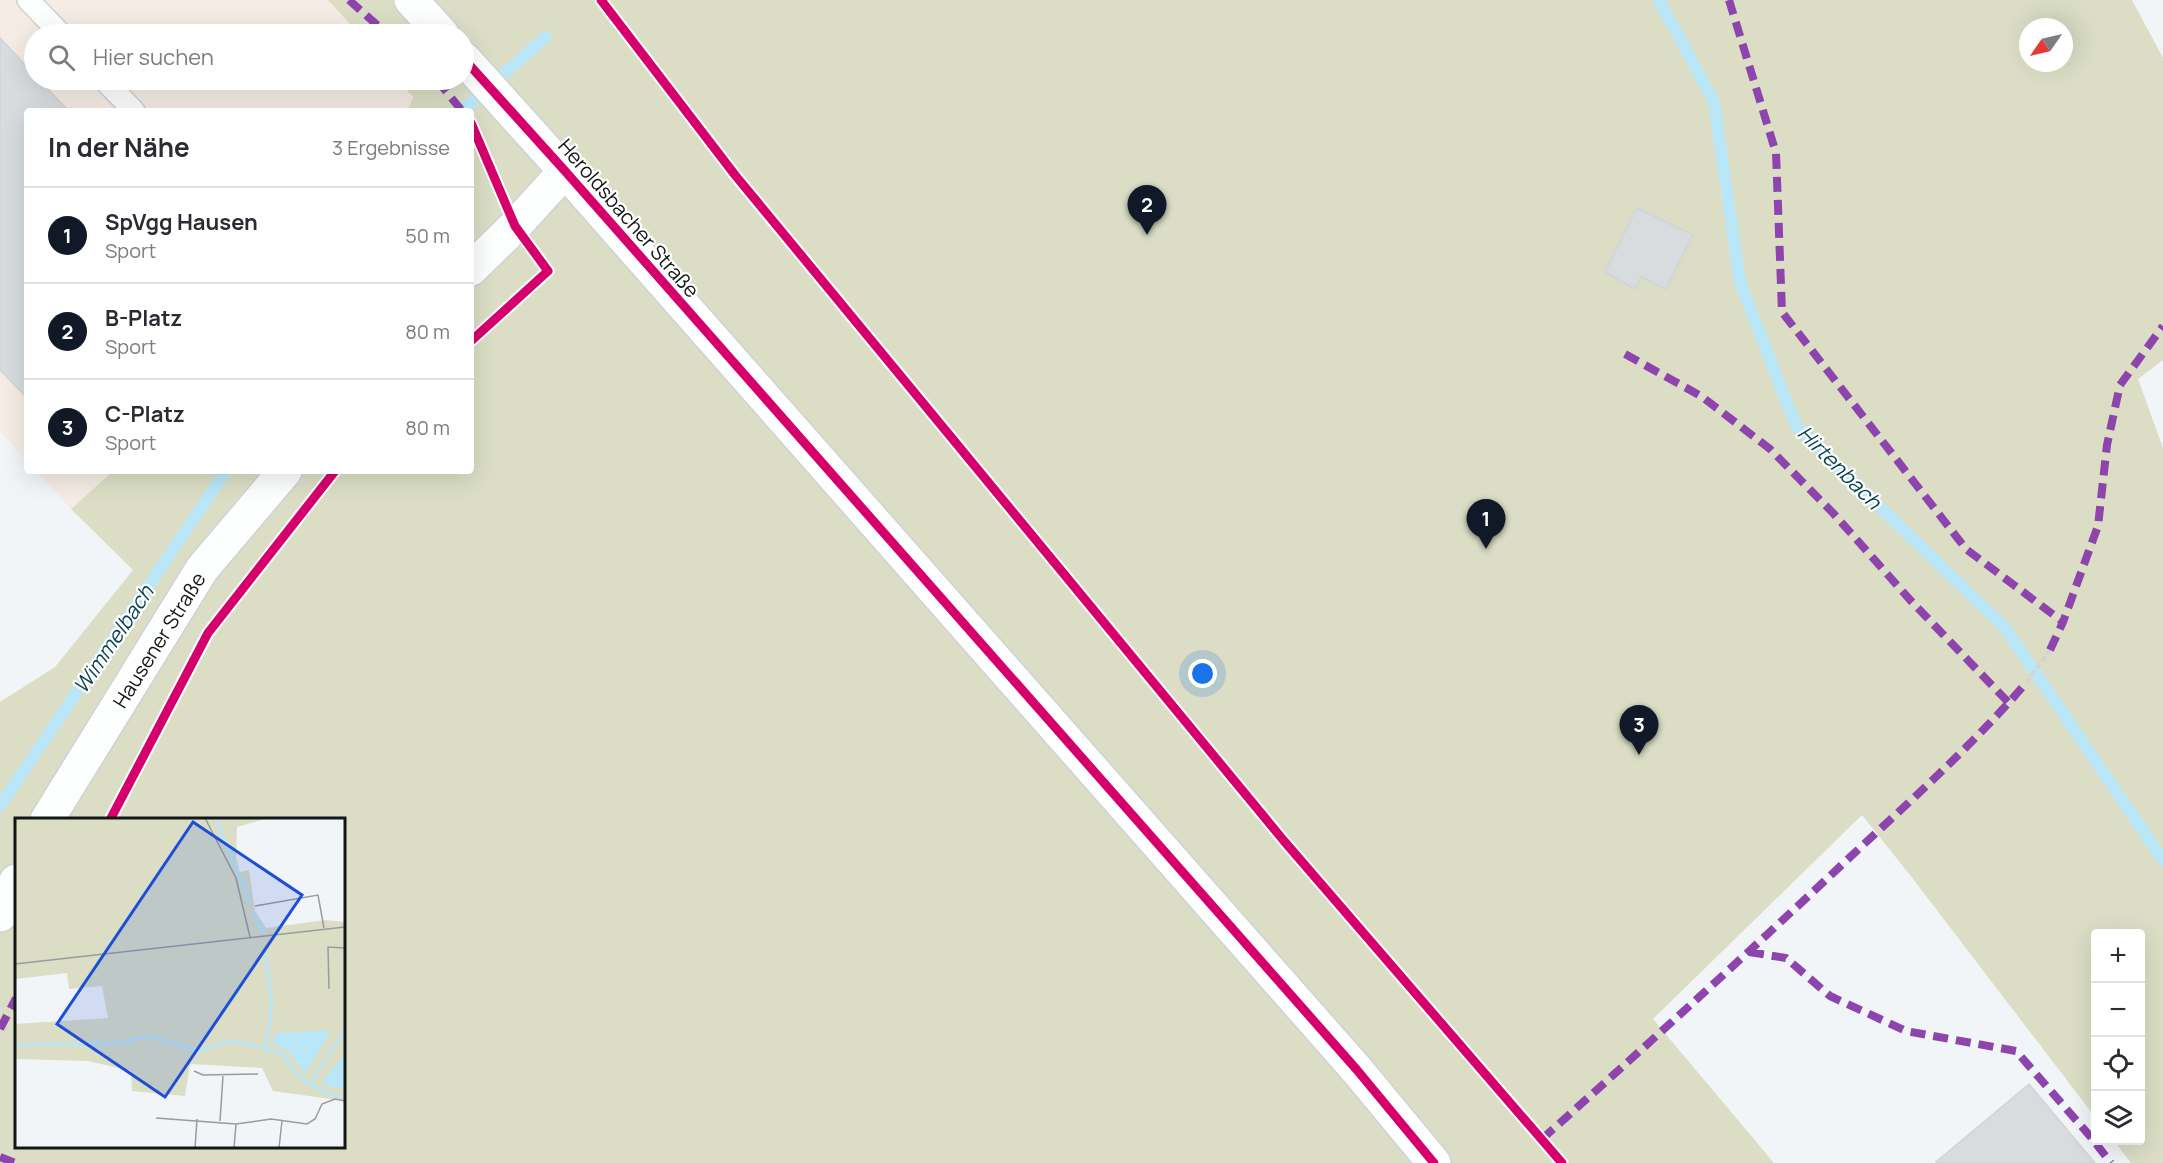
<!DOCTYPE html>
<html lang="de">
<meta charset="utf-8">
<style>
:root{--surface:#fff;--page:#f7f7f7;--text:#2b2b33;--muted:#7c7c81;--line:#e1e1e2;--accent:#111827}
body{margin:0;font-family:Manrope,sans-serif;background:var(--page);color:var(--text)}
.controls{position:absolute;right:18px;bottom:18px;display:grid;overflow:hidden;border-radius:6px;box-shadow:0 6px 24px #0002}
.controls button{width:54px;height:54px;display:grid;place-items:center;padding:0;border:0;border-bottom:2px solid var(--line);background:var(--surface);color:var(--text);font:30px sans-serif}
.compass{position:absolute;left:2019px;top:18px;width:54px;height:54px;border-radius:50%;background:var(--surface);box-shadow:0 6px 24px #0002;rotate:236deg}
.you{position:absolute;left:1203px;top:674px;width:21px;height:21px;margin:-15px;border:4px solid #fff;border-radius:50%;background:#1a73e8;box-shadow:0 0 0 9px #1a73e833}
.badge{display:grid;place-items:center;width:39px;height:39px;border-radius:50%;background:var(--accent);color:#fff;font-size:20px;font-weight:700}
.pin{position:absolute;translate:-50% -50px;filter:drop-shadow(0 2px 3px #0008)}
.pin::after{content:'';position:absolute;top:32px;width:21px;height:18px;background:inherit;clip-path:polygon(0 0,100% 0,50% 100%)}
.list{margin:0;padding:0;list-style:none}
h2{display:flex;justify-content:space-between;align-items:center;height:78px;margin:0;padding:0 24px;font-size:26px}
h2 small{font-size:20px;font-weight:400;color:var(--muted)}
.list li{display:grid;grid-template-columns:39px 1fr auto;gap:18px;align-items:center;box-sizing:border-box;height:96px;padding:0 24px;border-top:2px solid var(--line)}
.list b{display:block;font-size:22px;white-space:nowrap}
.list p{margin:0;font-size:20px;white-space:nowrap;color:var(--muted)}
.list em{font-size:20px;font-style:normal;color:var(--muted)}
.icon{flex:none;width:33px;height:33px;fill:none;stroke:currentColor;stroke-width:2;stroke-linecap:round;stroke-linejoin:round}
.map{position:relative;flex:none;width:2163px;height:1163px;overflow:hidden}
.search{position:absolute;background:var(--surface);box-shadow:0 6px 24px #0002;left:24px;top:24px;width:450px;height:66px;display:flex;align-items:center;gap:15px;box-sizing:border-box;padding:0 21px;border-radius:33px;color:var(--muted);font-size:22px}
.panel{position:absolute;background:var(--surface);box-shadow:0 6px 24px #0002;left:24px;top:108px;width:450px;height:366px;border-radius:6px}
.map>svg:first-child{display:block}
.commercial{fill:#f5ede5}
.green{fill:#dbdec5;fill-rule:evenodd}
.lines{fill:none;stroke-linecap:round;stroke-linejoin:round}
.stream{stroke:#bae7f8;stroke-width:12}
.building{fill:#d9dcde;stroke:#d1d4d6;stroke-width:1.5}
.lane-casing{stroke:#cfd2d4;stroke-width:24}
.street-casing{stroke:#cfd2d4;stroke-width:36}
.secondary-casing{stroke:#cfd2d4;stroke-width:36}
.path{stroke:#d2d4d5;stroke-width:4;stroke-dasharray:6 3;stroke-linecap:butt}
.lane{stroke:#fdfefe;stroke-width:21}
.street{stroke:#fdfefe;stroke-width:33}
.secondary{stroke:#fdfefe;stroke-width:33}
.quiet{stroke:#8e44ad;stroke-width:8;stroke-dasharray:15 8;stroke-linecap:butt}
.cycleway-casing{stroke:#fff;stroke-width:13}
.cycleway{stroke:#d6006c;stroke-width:9}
.labels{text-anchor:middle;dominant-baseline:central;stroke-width:4.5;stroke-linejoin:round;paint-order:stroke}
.street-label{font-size:20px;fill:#131617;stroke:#fff}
.water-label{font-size:21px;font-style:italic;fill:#063f50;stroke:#fff}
.inset-river{fill:none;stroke:#bae7f8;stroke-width:3}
.inset-road{fill:none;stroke:#989c9e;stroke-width:1.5}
.view{fill:#1d4ed8;fill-opacity:0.15;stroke:#1d4ed8;stroke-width:3}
.inset-edge{fill:none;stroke:#131617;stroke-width:3}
</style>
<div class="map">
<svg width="2163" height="1163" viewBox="0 0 2163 1163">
<rect width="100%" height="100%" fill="#f1f5f8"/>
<path class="commercial" d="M0,0H328L359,34H34V80H398L413,97L408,111H27V461L0,431Z
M36,471H113L71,509Z"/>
<path class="green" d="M328,0H2132L2163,58V360L2138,379L2163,448V1163H2131L2114,1141L2140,1140V934H2096L2095,1117L1910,875L1862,815L1653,1019L1774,1163H0V702L55,667L133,570L71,509L113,471H471V111H408L413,97L398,80H464V34H359ZM2028,27H2064V63H2028ZM16,820H344V1146H16Z"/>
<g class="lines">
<path class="stream" d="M1659,0L1714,102L1740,282L1796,426L2005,628L2163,860
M461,111L546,37
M0,806L226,471"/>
</g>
<path class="building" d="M0,38L34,74V80H39L69,111H27V398L0,370Z
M1637,208L1693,235L1666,289L1641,277L1635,289L1605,272Z
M2029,1084L2095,1163H1937L1936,1162Z"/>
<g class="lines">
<g class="lane-casing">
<path id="lane" d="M28,0L61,34
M104,80L134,111"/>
</g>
<g class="street-casing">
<path id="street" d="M471,269L515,226L565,171
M47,820L202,569L285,471
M0,915L16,881"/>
</g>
<g class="secondary-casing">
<path id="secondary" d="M411,0L442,34
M464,59L565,171L1357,1070L1434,1163"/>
</g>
<path class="path" d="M2026,683L2050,650"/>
<use href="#lane" class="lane"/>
<use href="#street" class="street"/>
<use href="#secondary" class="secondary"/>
<path class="quiet" d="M349,0L387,34
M1729,0L1776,153L1782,312L1966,549L2063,622
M437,80L462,111
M1625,354L1701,396L1770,449L1833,513L1912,602L2009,703
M2050,650L2063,622L2098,526L2107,445L2120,385L2163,326
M1749,952L1786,958L1830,996L1906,1031L2016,1051L2090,1136L2111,1163
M0,1029L16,998
M1542,1139C1645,1047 1747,954 1848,859C1909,802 1972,746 2026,683
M0,1157L15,1163"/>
<g class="cycleway-casing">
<path id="cycleway" d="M601,0L735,175L1284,841L1562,1163
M464,59L565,171L1357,1070L1434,1163
M471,123L515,226L548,271L471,341
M110,820L208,633L335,471"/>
</g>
<use href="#cycleway" class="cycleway"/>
</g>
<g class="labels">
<g class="street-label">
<text transform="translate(629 218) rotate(49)">Heroldsbacher Straße</text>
<text transform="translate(159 640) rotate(-58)">Hausener Straße</text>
</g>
<g class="water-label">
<text transform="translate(1840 467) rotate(45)">Hirtenbach</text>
<text transform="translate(113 639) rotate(-56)">Wimmelbach</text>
</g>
</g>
<g transform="translate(15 818)">
<rect width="330" height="330" fill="#f1f5f8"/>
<path d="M0,0H253L222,9L221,40L225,54L234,52L240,93L251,110L311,102L330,104V283L258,273L247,250L175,246L170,278L117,273L116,253L73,243L0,241V206L93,200L87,168L54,171L52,155L0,161Z" fill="#dbdec5"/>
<path d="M311,212L314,216L290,256L273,233L258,226L261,215ZM330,236V271L309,267L308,262Z" fill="#bae7f8"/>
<path class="inset-river" d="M201,0L235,84M239,95L248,116M0,227L102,225L134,218L185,233L211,224L231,225L266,235L284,259L311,275L330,278M250,230L257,189L251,136M295,265L330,213"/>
<path class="inset-road" d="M190,0L221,60L235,119M240,88L303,77L309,110M0,146L330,109M314,171L313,129L330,130M179,253L188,257L243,256M141,300L221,306L256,301L292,306L300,301L307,286L320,281L330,283M205,303L208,258M180,330L182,301M219,330L221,306M264,330L267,303"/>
<path class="view" d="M178,4L287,77L150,279L42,206Z"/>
<rect width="330" height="330" class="inset-edge"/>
</g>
</svg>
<div class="controls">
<button>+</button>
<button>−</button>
<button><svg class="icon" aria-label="locate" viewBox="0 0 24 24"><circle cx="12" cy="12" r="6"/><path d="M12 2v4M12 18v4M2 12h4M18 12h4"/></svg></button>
<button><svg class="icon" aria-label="layers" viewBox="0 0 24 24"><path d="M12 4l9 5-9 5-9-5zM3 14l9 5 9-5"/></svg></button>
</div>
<svg class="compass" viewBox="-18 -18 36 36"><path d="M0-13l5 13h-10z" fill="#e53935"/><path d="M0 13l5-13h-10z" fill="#7c7c81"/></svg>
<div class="you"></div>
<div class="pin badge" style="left:1486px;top:549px">1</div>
<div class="pin badge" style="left:1147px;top:235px">2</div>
<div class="pin badge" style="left:1639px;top:755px">3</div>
<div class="search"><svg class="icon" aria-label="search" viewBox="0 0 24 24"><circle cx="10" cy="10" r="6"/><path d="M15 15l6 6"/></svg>Hier suchen</div>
<section class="panel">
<h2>In der Nähe<small>3 Ergebnisse</small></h2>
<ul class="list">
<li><span class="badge">1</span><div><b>SpVgg Hausen</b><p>Sport</p></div><em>50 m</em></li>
<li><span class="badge">2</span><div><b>B-Platz</b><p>Sport</p></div><em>80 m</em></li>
<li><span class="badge">3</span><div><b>C-Platz</b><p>Sport</p></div><em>80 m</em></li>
</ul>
</section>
</div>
